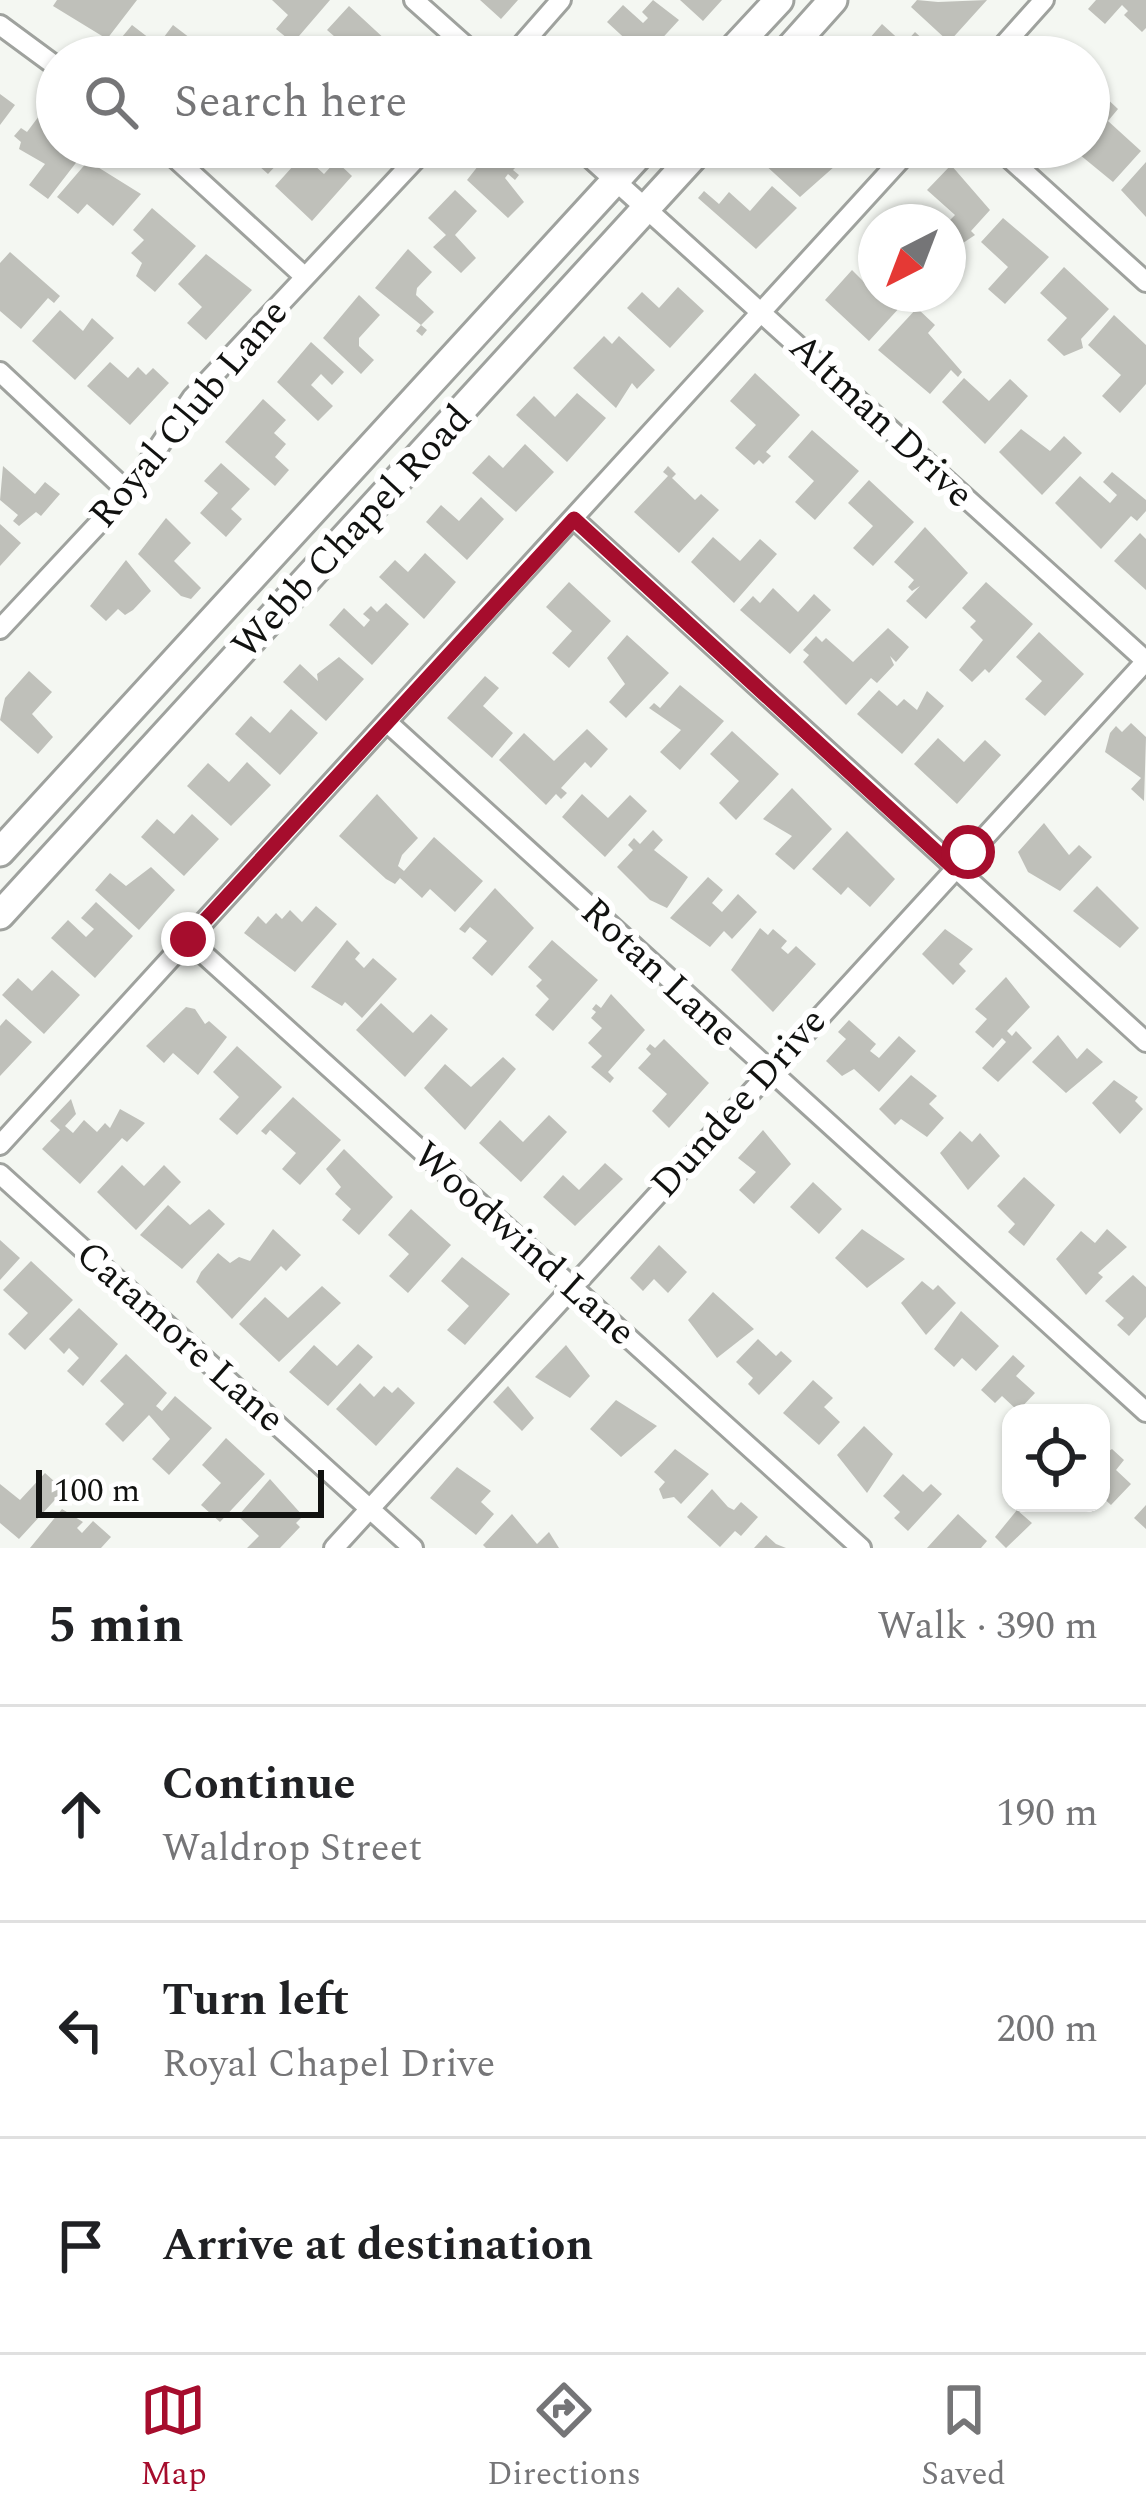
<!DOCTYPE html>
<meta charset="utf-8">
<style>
:root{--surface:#fff;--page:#f6f6f6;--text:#202124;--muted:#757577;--line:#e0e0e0;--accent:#a60d2d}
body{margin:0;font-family:Spectral,serif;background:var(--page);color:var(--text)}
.controls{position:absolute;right:36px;bottom:36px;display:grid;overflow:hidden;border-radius:24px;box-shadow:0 3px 9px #0004}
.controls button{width:108px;height:108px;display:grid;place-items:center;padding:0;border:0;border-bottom:3px solid var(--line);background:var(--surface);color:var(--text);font:60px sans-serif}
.compass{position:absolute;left:858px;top:204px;width:108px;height:108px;border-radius:50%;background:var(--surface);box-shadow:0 3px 9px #0004;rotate:222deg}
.scale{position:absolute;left:36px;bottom:30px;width:288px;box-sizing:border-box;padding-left:12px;border:6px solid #111210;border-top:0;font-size:33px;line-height:42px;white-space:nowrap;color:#111210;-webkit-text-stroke:9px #fff;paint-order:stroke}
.stop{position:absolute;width:36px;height:36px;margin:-27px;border:9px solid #a60d2d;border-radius:50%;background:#fff}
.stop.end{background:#a60d2d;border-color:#fff;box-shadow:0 3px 12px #0008}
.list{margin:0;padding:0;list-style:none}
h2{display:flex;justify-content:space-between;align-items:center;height:156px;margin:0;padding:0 48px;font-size:51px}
h2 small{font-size:39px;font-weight:400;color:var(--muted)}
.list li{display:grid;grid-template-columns:78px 1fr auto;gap:36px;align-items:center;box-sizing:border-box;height:216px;padding:0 48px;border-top:3px solid var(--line)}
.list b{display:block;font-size:45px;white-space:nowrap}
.list p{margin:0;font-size:39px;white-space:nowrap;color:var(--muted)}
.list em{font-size:39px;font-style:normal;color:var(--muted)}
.icon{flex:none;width:66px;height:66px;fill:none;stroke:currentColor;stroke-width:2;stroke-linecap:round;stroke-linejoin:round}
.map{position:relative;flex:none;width:1146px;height:1548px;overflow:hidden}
.search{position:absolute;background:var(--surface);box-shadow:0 3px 9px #0004;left:36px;right:36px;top:36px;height:132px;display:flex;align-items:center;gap:30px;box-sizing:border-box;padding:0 42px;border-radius:66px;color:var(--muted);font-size:45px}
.sheet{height:804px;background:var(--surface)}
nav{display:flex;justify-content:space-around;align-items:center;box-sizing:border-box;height:168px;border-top:3px solid var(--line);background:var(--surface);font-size:33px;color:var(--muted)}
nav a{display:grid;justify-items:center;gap:6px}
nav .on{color:var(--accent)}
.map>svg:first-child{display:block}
.building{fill:#bfc0ba}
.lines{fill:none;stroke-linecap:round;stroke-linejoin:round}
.minor-casing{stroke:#9fa29e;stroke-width:24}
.secondary-casing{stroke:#9fa29e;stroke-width:33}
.minor{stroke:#fff;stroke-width:18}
.secondary{stroke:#fff;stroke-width:27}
.route{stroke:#a60d2d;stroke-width:15}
.labels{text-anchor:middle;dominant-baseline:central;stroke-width:12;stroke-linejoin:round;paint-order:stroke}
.street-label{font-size:39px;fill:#111210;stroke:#fff}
</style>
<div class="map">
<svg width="1146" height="1548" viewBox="0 0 1146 1548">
<rect width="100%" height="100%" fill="#f4f7f2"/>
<path class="building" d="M57,0H137L107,39L53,6Z
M272,0H330L293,43L276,29L288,15Z
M480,0H518L501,19Z
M653,0L679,20L645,57L607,22L623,5L643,23L648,18L642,12Z
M680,0H722L703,21Z
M917,0L938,2L987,0L949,42L911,7Z
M1096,0H1146V28L1142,32L1124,15L1128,11L1122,5L1105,24L1088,9Z
M349,6L388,42L375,57H346L351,51L327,30Z
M882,24L904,44L915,32L942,57H864L868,53L862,47Z
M132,25L158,45L173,25L190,38L175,57H148L122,37Z
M586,41L603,57H570Z
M0,94L15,105L0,125Z
M1102,94L1118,109L1108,121L1141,151L1113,182L1074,150L1089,147V109Z
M39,116L57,124V147H76L82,155L48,199L29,185L45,164L19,149L21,142L14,136L21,128L27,132Z
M238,147H293L268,174Z
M493,147H519L528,155L513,170L519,175L515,180L508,174L505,178L524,202L508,218L467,180Z
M775,147L793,156L802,147H832L844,158L800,197L762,162Z
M303,155L324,174L336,161L352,176L312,221L275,186Z
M88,161L141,194L113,226L87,204L78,214L57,197Z
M1146,162V217L1121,190Z
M951,165L990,210L971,231L975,235L957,247L948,238V222L955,215L927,190Z
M772,186L797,208L756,249L698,198L704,191L719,204L729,192L750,211Z
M455,190L477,211L455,235L476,258L461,273L433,247L446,235L428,218Z
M152,208L196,246L155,292L136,276L142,263L131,253L144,240L133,230Z
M1003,218L1049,257L1005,304L988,289L1008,267L981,242Z
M408,249L432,272L417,288L416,295L434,312L421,325L427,330L422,336L416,331L421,325L375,288Z
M10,252L60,296L54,303L48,298L21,329L0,311V263Z
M206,254L252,290L206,340L187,323L202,307L178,284Z
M1064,267L1109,309L1081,339L1083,348L1064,356L1047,340L1067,318L1040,293Z
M852,270L876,294H912L869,341L825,300Z
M678,287L704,311L670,348L627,308L642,292L659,308Z
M359,295L380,315L359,338V346L374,360L361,374L323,338Z
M917,308L935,325L928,333L962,372L958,377L951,370L930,394L878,350Z
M60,310L83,331L92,318L114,338L75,380L32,341Z
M1114,315L1146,345V384L1120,413L1102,396L1121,375L1088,345Z
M604,336L612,344L619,336L655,370L637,389L632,383L616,408L573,368Z
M311,342L344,372L332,385L321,374L311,385L333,406L318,421L277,382Z
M110,362L128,378L138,367L146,375L153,368L169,383L130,425L87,386Z
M755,373L800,415L766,452L771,456L763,464L759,460L754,465L735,448L756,425L730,401Z
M964,378L989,401L1010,379L1028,396L985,444L942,402Z
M577,393L606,418L567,462L516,415L534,396L555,417Z
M263,399L286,420L274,433L286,444L275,457L289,470L275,486L225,442Z
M1021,429L1050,451L1064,436L1082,453L1042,495L999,452Z
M812,430L859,471L815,520L795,502L814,481L788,457Z
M525,444L554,472L516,512L472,473L489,455L503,468Z
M221,463L250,489L231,509L242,519L226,537L200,513L218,493L204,481Z
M3,466L35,494L45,482L60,494L41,516L36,512L19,526L13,521L18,515L0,500Z
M668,466L676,474L672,478L695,500L701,494L719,510L679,553L634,512L668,476L663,472Z
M1112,472L1146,500V511L1137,521L1131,516L1101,549L1055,503L1080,476L1110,503L1117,495L1103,482Z
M869,480L914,522L873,566L853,548L873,526L848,503Z
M481,497L504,519L467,560L426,522L441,505L459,521Z
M166,518L191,543L174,561L201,588L191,599L181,596L138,554Z
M0,524L21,543L0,566Z
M925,527L968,573L926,619L906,601L920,586L912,591L908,587L914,580L894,562Z
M1140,533L1146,539V590L1114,561Z
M713,537L740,561L760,539L777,554L734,603L691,562Z
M425,553L456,582L424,619L379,577L395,560L408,572Z
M126,560L151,591L133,610L125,615L118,609L106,621L90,606Z
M569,582L611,621L569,668L552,653L572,631L546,607Z
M986,582L1033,624L989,673L985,669L972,682L959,670L983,640L970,627L976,621L962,608Z
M773,588L798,612L814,594L831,610L790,654L740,610L753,596L760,603Z
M386,603L409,624L372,665L329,625L344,608L364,627L370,620L363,614L371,606L377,612Z
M888,628L909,647L896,662L890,656L894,665L877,683L871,678L846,705L803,662L809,655L803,650L816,636L822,642L826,638L853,662Z
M1039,632L1084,674L1045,716L1025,699L1042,681L1016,657Z
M627,635L669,673L626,718L609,702L625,684L607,658Z
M339,657L364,679L326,721L283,682L300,664L318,681L317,674Z
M29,671L52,692L32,714L53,737L38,754L0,720L5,698Z
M485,676L499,688L483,706L513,733L492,758L447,718Z
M680,685L724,721L680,770L660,752L681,730L649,708L654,703L660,708Z
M879,690L897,706L904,699L917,710L927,691L944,706L902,754L857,714Z
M291,709L318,733L280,775L235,734L251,716L270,733Z
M1131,723L1146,737L1144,801L1131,789L1141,778L1105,752L1110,733L1116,726L1122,732Z
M587,729L608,749L591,768L585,762L561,788L567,793L561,799L556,794L546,805L499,760L524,733L554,761Z
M732,731L779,774L736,820L719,803L739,781L710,754Z
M938,738L964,762L985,740L1001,755L957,804L914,764Z
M247,762L271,785L231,826L187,786L208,763L229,782Z
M792,788L832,829L794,870L775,854L792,836L763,819Z
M377,794L418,838L402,855L398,866L404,871L434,837L483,881L455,912L430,889L422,898L400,878L395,884L386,879L339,836Z
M582,794L608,818L630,795L647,811L605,857L562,817Z
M192,814L219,839L184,876L141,837L157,819L174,834Z
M1044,823L1069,855L1079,845L1092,857L1060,891L1028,872L1018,852Z
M653,830L663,840L654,850L688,877L667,908L650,900L617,867L633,850L628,845L634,838L640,844Z
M847,831L895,879L870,907L848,887L841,895L812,869Z
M151,867L175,890L139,930L95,890L110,873L126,886Z
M708,877L723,890L712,903L722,912L738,894L757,912L732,939L724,931L710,947L670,918Z
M1097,886L1139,928L1120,948L1073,911Z
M495,888L534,928L492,976L472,958L487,941L470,927L465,933L459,929Z
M96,902L133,936L95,978L51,938L68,920L86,937L94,929L81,918Z
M316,906L337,924L295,972L244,933L258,916L266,924L276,913L282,919L290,910L302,922Z
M760,928L768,935L773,929L787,941L781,948L788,954L796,946L816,964L773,1012L731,970Z
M945,929L973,949L959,964L966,971L953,985L922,954Z
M347,940L360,953L355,959L364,968L373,958L397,979L362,1018L345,1002L342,1006L311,987Z
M552,940L598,980L553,1031L535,1015L549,999L536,986L542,980L528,967Z
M52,970L80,995L44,1034L2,995L18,978L32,991Z
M1006,977L1030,1007L1007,1031L1012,1036L1016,1031L1032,1048L998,1082L982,1068L1006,1042L1002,1038L993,1048L975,1032L987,1019L975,1009Z
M611,994L645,1030L608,1072L614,1078L610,1083L591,1067L602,1056L588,1043L602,1028L591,1018L596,1012L592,1009L596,1004L601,1008Z
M381,1003L413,1033L431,1014L448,1029L405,1077L356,1030Z
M186,1007L195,1009L205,1024L209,1021L227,1037L198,1075L173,1053L164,1063L146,1046Z
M6,1019L32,1042L0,1076V1026Z
M849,1020L876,1044L870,1051L879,1058L899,1036L916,1051L879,1092L854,1069L842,1076L826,1061L846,1039L838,1032Z
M1058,1035L1077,1059L1087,1048L1103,1062L1066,1093L1032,1062Z
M664,1039L709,1083L669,1128L652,1111L667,1094L638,1068L651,1054L646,1049L650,1044L655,1048Z
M237,1046L282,1087L237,1135L219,1119L239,1097L213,1072Z
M503,1057L516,1069L465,1130L424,1088L445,1064L471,1087Z
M911,1075L937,1096L929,1104L944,1118L927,1137L901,1119L895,1125L879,1109Z
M1114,1080L1138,1097L1135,1101L1143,1109L1120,1134L1092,1103Z
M293,1097L341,1140L300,1185L282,1169L296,1153L270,1130L266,1135L261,1131Z
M71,1099L76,1114L65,1126L73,1133L84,1120L97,1132L105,1123L110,1128L120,1109L145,1123L127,1142L122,1138L80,1184L42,1149L60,1130L50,1121Z
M549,1115L567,1132L521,1182L479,1143L500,1120L523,1142Z
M763,1130L791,1164L754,1204L739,1190L756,1172L738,1158Z
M960,1131L972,1142L980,1133L1000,1156L968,1190L940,1153Z
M344,1149L393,1197L359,1235L342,1220L351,1209L335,1194L341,1187L326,1169Z
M605,1163L623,1179L575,1226L543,1197L563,1175L579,1190Z
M122,1165L144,1186L164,1165L181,1182L136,1230L97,1192Z
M1024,1177L1055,1205L1024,1246L1008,1232L1015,1224L997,1206Z
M813,1182L842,1209L819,1234L790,1207Z
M168,1205L190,1225L209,1209L225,1224L182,1269L140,1235Z
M411,1209L451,1245L408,1293L389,1276L409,1254L388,1235Z
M273,1229L301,1255L286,1271L281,1266L232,1319L196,1282L201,1272L218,1253L230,1263L239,1257L250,1261Z
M862,1229L905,1259L867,1288L835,1258Z
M1107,1229L1127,1247L1098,1273L1103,1277L1086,1295L1056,1259L1081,1231L1095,1243Z
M0,1240L20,1258L0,1280Z
M659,1245L687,1272L668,1293L654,1279L643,1291L630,1278Z
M462,1257L510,1294L465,1345L447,1330L469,1306L441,1281Z
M31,1261L73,1300L25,1350L8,1334L28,1313L3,1290Z
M1133,1275L1146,1287V1317L1129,1336L1117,1325L1124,1318L1105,1301Z
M922,1281L933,1290L938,1285L956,1303L926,1335L901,1303Z
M322,1286L341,1303L279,1362L239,1324L265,1297L288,1318Z
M713,1292L754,1329L717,1358L688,1320Z
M79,1308L118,1344L83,1386L67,1371L79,1358L69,1348L64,1354L49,1339Z
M961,1311L999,1346L976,1371L962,1358L954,1367L934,1349Z
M758,1339L776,1356L781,1351L792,1361L759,1395L748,1384L753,1378L736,1362Z
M358,1344L373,1357L328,1406L289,1372L314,1345L337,1366Z
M566,1345L590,1376L570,1398L535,1377Z
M126,1354L167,1393L156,1406L162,1411L175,1396L212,1428L169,1475L152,1459L170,1439L149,1415L123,1442L105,1424L124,1404L100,1381Z
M1013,1355L1025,1366L1016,1376L1035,1393L1018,1411L1002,1396L995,1403L981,1390Z
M813,1380L833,1398L824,1407L840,1422L819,1445L783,1413Z
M360,1383L374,1397L384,1386L392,1393L398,1387L415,1403L376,1446L336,1409Z
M508,1386L534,1418L522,1431L493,1402Z
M616,1400L657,1426L621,1457L590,1429Z
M864,1426L893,1454L867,1493L837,1455Z
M226,1438L265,1474L220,1522L201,1505L221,1483L202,1465Z
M675,1449L709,1474L681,1504L674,1497L663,1499L659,1489L665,1482L654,1472Z
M1112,1449L1124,1460L1116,1470L1131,1484L1111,1505L1101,1496V1456Z
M457,1467L491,1491L481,1502L494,1514L476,1535L430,1498Z
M45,1473L64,1490L19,1539L0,1523V1484L20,1500Z
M903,1474L923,1492L931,1484L942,1494L908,1531L894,1518L900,1512L883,1496Z
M270,1479L303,1516L296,1523L300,1527L280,1548H247L259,1536L238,1516Z
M712,1489L728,1507L734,1510L741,1502L758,1517L741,1536L735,1531L720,1547L687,1517Z
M1146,1505V1529L1134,1518Z
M62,1509L83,1522L77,1528L82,1533L93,1521L111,1537L101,1548H30Z
M1017,1510L1032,1523L1006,1548L995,1537Z
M512,1514L537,1544L549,1532L559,1548H486L483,1545Z
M958,1514L987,1541L981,1548H927Z
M766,1535L776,1544L786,1548H754Z"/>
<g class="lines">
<g class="minor-casing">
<path id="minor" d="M414,0L478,57
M0,25L57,67
M511,57L561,0
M993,57L1044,0
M163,147L305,277
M997,147L1146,282
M0,372L128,492
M574,519L1146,1042
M0,629L128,492L192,398L427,147
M388,723L1146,1412
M187,939L861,1548
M0,1145L912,147
M0,1174L413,1548
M334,1548L1146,661L578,147"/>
</g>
<g class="secondary-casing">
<path id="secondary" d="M726,57L779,0
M782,57L833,0
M0,852L646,147
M0,915L702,147"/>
</g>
<use href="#minor" class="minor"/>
<use href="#secondary" class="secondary"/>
</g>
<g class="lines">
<path class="route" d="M188,939L574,519L954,868L968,852"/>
</g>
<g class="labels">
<g class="street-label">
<text transform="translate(189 414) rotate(-50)">Royal Club Lane</text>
<text transform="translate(881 421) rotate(43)">Altman Drive</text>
<text transform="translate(352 532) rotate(-47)">Webb Chapel Road</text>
<text transform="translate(659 973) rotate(43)">Rotan Lane</text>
<text transform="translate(739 1103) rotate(-48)">Dundee Drive</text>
<text transform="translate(524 1244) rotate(42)">Woodwind Lane</text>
<text transform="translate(180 1337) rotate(42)">Catamore Lane</text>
</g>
</g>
</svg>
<div class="controls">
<button><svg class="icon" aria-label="locate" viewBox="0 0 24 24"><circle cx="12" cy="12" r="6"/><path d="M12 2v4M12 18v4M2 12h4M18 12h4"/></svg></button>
</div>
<svg class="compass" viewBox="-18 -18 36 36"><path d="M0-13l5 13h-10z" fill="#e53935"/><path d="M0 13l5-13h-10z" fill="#757577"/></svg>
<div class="scale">100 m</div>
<div class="stop" style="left:968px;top:852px"></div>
<div class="stop end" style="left:188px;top:939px"></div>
<div class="search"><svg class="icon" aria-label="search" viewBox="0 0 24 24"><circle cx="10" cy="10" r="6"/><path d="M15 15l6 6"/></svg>Search here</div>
</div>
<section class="sheet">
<h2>5 min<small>Walk · 390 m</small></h2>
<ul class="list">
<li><svg class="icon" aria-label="ahead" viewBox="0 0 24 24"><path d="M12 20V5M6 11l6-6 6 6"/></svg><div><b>Continue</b><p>Waldrop Street</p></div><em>190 m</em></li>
<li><svg class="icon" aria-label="left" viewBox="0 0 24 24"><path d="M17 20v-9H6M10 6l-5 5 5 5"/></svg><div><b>Turn left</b><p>Royal Chapel Drive</p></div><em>200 m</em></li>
<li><svg class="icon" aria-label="arrive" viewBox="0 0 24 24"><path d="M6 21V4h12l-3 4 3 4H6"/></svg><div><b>Arrive at destination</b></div></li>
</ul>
</section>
<nav>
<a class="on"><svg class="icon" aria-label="map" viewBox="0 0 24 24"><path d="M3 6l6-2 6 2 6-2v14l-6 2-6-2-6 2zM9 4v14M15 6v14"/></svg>Map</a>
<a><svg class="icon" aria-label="directions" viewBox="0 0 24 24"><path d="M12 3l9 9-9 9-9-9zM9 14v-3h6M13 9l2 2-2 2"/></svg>Directions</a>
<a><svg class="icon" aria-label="saved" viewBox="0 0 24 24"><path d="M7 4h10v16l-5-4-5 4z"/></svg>Saved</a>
</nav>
